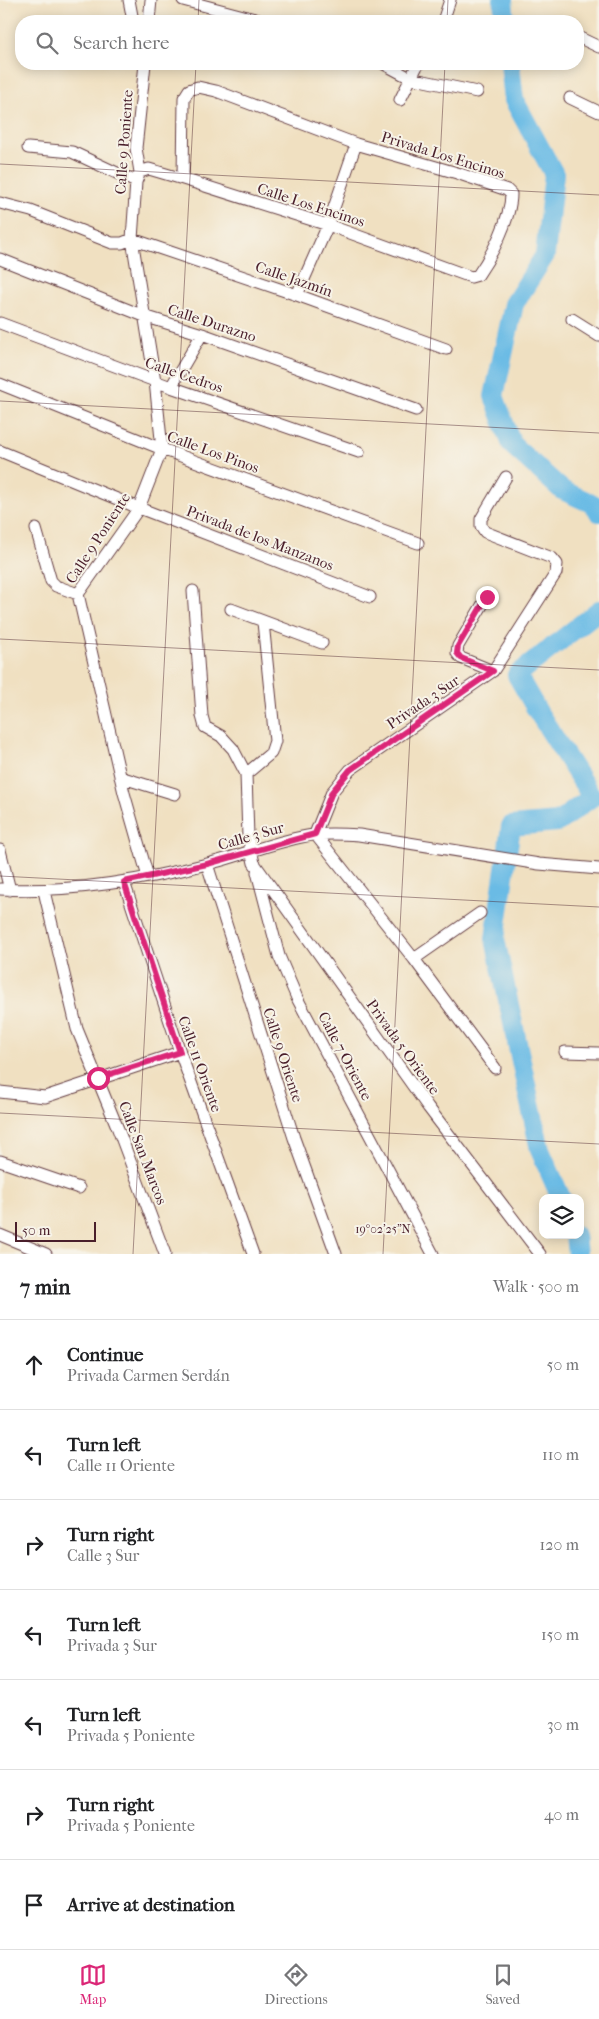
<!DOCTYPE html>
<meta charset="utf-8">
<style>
:root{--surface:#fff;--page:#f6f6f6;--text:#202124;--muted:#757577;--line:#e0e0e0;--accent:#db2777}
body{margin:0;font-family:"IM FELL French Canon",serif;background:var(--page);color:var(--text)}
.controls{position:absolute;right:15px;bottom:15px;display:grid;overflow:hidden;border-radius:10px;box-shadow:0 2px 12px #0003}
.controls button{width:45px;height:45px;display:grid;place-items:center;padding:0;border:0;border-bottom:1px solid var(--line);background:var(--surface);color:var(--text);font:25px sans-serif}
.scale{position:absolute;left:15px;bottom:12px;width:81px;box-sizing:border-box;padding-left:5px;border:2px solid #4a1f2b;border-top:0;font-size:14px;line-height:18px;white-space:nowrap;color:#4a1f2b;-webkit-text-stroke:4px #f7f3e8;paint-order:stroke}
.stop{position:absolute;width:15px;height:15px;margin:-11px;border:4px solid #db2777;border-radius:50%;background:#fff}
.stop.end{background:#db2777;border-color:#fff;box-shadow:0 1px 5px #0008}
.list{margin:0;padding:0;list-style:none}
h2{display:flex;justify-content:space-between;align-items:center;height:65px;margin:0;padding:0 20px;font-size:21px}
h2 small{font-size:16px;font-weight:400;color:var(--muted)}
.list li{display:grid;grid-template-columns:32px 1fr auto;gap:15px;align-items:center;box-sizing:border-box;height:90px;padding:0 20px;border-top:1px solid var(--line)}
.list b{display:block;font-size:19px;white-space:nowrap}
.list p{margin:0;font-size:16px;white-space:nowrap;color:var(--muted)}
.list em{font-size:16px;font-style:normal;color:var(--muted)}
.icon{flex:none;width:28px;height:28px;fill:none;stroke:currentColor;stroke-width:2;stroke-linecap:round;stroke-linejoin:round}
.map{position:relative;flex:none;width:599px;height:1254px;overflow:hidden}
.search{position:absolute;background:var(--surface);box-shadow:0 2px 12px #0003;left:15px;right:15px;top:15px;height:55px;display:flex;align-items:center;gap:12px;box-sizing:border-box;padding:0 18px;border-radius:20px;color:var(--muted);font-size:19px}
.sheet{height:695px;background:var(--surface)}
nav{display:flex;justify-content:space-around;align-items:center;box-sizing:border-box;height:70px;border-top:1px solid var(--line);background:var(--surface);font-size:14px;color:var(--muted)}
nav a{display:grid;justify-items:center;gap:2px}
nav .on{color:var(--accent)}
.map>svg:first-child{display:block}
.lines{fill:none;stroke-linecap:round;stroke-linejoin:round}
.river{stroke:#6abbe5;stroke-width:20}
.minor-casing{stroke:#633c42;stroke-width:13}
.minor{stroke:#fff;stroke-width:11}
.route{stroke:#db2777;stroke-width:6}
.ticks{fill:none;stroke:#4a1f2b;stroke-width:1;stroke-opacity:0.45}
.labels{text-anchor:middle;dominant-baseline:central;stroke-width:4;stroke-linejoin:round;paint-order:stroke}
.street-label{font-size:15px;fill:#4a1f2b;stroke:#f7f3e8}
.ticks-label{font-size:12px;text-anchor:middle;fill:#4a1f2b;stroke:#f7f3e8;stroke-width:4;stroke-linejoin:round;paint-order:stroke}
</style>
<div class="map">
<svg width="599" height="1254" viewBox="0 0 599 1254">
<rect width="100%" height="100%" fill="#f7f3e8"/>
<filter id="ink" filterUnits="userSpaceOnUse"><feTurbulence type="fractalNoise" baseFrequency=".02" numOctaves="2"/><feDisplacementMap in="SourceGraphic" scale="10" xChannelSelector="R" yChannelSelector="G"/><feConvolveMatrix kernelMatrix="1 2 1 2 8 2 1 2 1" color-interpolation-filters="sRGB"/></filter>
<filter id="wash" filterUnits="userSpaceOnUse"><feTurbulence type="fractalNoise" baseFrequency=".0096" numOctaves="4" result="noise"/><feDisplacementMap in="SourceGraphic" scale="20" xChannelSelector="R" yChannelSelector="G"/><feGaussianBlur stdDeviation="1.12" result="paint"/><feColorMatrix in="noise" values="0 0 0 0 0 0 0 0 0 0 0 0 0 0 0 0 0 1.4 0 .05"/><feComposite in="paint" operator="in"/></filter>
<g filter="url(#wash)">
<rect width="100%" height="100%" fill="#f0e0c1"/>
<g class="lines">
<path class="river" d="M503,0L505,21
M510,64L514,100L554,174L545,255L514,304L494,396L512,445L562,490L593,504L599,512
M561,1198L540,1150L495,939L511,826L558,822L592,797L538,712L517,675L599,610
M575,1235L577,1254"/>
</g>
</g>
<g filter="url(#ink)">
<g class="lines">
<g class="minor-casing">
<path id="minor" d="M129,0L133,21
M183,0L262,21
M149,21L151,0
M443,21L450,0
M578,37L599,47
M145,64L136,148L140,172L136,182L132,239L155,381L162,449L139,508L78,594L124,793L148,877
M384,64L410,78L477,92
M570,98L599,112
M400,100L418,64
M28,148L72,152L136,182
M140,172L149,169L183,179L328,225L471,277L478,275C492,255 511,218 511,194L507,190L457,173L356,144L216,91L198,87L189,90L184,98L183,179
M0,203L31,211L112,243H122L132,239L297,295L446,349
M0,259L144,316L202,334L416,410
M297,295L328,225L356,144
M572,319L599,336
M0,323L171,387L359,452
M0,384L162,449L418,543
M171,387L202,334
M0,451L139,508L370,597
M36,529L51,581L56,586L78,594
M193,591L202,716L205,727L221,736L233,749L246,774L248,837L254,863L428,1107L540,1254
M487,597L458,646L457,653L461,658L493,671
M231,609L322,643
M246,774L271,753L275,741L263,622
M120,777L175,794
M0,850L10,890
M207,864L294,1138L336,1254
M257,872L279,956L297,998L433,1254
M124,882L180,1052L253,1254
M0,889C69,893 140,881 207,864C242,856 277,840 313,835C328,833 344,834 359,835L539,864L599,869
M44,891L77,1029L118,1129L165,1254
M414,959L480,913
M565,1052L599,1053
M495,1068L414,959L315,834L332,792L350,770L493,671L556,573L557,564L552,558L485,532L481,526V519L506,477
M0,1092L45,1097L180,1052
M0,1161L79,1188
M0,1235L46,1254"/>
</g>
<use href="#minor" class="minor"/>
</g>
</g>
<g class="lines" filter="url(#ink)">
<path class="route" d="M98,1078L180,1052L124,882L207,864L315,834L332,792L350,770L493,671L461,658L457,653L458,646L487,597"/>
</g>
<path class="ticks" d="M198,21L199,0M447,21L448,0M0,164L599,195M0,401L599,433M0,639L599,670M0,876L599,907M0,1113L599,1144M133,1254L196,64M383,1254L445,64"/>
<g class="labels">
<g class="street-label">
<text transform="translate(124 142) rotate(-86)">Calle 9 Poniente</text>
<text transform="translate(443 155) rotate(17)">Privada Los Encinos</text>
<text transform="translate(311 205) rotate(18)">Calle Los Encinos</text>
<text transform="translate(294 279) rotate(19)">Calle Jazmín</text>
<text transform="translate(212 323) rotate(18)">Calle Durazno</text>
<text transform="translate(184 375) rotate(19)">Calle Cedros</text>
<text transform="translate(213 452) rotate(20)">Calle Los Pinos</text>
<text transform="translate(98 538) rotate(-57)">Calle 9 Poniente</text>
<text transform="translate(260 538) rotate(21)">Privada de los Manzanos</text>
<text transform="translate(423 702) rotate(-34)">Privada 3 Sur</text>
<text transform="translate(251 836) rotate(-16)">Calle 3 Sur</text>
<text transform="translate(403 1047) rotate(54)">Privada 5 Oriente</text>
<text transform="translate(283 1055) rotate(72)">Calle 9 Oriente</text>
<text transform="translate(345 1056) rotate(62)">Calle 7 Oriente</text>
<text transform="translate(200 1064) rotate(70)">Calle 11 Oriente</text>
<text transform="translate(143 1153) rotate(69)">Calle San Marcos</text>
</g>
</g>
<g class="ticks-label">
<text x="383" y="1233">19°02'25"N</text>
</g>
</svg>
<div class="controls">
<button><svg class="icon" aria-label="layers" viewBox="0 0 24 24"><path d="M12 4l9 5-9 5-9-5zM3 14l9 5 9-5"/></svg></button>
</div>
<div class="scale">50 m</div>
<div class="stop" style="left:98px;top:1078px"></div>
<div class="stop end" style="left:487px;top:597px"></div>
<div class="search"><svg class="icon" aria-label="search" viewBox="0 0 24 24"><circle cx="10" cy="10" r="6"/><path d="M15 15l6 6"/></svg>Search here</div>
</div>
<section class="sheet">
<h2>7 min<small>Walk · 500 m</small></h2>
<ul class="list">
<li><svg class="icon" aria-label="ahead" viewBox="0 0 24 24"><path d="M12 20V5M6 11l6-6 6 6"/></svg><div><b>Continue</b><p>Privada Carmen Serdán</p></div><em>50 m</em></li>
<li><svg class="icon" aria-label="left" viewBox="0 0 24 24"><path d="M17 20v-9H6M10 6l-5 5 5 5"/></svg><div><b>Turn left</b><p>Calle 11 Oriente</p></div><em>110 m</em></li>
<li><svg class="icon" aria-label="right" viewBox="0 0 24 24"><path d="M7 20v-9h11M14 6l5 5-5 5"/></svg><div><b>Turn right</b><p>Calle 3 Sur</p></div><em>120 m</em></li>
<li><svg class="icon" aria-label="left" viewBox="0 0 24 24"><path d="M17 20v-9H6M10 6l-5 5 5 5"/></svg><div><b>Turn left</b><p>Privada 3 Sur</p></div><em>150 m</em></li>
<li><svg class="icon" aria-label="left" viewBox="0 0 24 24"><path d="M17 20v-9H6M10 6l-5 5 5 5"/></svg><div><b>Turn left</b><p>Privada 5 Poniente</p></div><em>30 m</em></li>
<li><svg class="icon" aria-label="right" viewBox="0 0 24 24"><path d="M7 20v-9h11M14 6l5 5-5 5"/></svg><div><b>Turn right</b><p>Privada 5 Poniente</p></div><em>40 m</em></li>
<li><svg class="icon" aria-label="arrive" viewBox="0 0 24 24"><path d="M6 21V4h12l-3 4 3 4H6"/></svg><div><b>Arrive at destination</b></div></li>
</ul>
</section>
<nav>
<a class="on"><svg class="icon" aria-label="map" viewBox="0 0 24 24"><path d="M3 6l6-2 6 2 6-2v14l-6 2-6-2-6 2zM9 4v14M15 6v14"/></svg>Map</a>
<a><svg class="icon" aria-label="directions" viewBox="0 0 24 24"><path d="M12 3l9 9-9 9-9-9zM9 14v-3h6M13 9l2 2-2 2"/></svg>Directions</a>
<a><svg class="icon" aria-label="saved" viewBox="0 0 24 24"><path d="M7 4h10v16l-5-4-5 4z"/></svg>Saved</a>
</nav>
